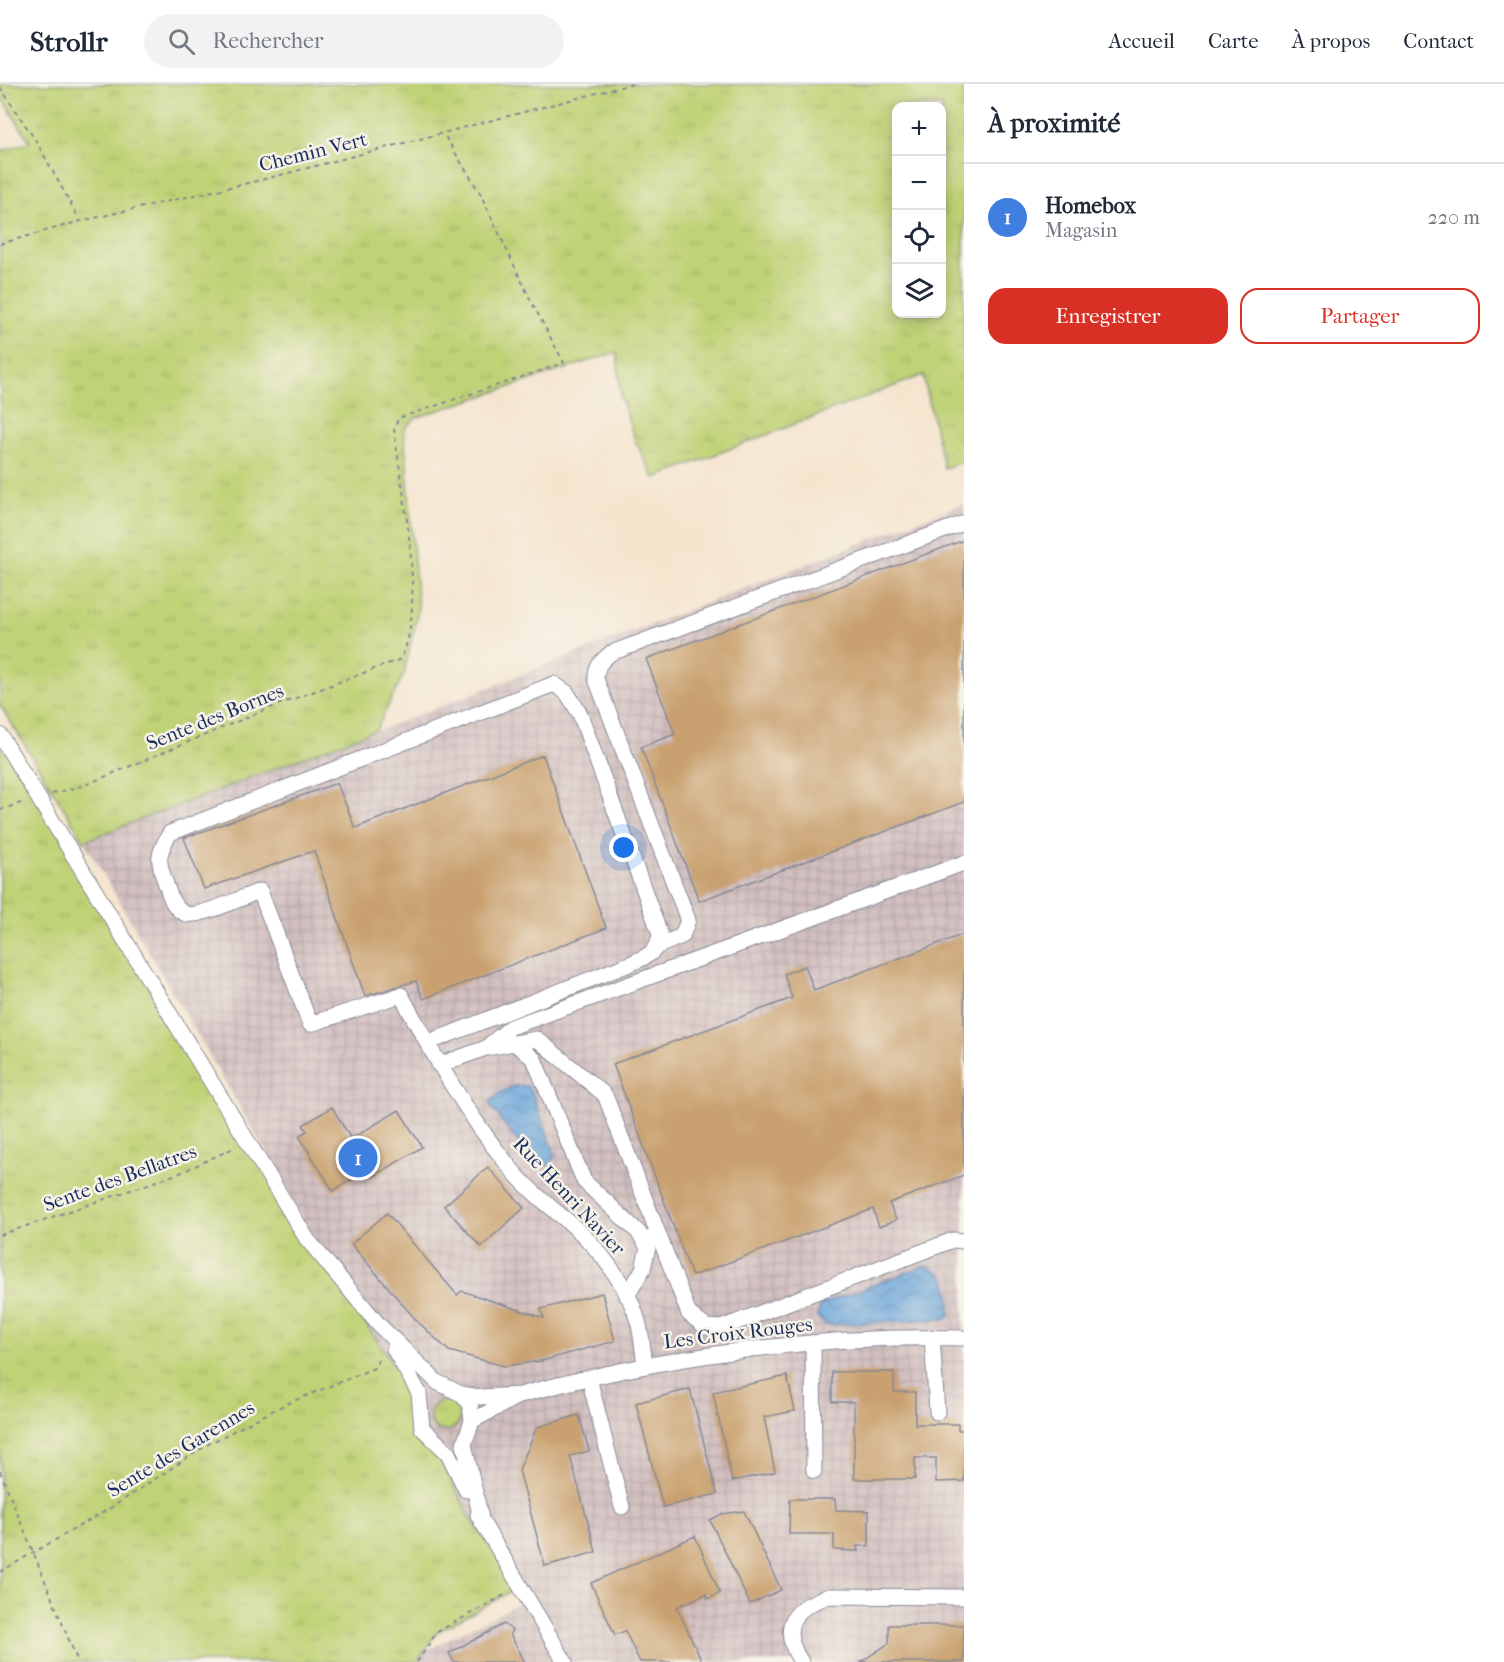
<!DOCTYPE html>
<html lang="fr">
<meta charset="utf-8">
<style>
:root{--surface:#fff;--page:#f2f2f3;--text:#1f2937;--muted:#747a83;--line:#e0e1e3;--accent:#d93025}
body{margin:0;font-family:"IM FELL French Canon",serif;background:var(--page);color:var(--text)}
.controls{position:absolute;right:18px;top:18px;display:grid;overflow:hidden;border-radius:12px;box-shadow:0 3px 15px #0003}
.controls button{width:54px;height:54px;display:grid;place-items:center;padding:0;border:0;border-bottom:2px solid var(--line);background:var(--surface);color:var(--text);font:30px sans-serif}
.you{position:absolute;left:624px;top:764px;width:21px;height:21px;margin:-15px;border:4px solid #fff;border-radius:50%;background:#1a73e8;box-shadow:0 0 0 9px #1a73e833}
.badge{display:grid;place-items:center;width:39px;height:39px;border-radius:50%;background:var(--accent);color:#fff;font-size:20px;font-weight:700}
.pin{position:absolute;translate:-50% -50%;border:3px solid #fff;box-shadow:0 2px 6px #0006}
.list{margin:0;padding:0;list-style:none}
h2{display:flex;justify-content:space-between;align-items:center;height:78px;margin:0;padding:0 24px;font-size:26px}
h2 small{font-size:20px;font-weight:400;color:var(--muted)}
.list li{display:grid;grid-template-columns:39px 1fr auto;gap:18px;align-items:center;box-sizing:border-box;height:108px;padding:0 24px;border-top:2px solid var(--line)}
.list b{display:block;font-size:22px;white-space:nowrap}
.list p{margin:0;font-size:20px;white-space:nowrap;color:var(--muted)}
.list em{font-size:20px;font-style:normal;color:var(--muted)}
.actions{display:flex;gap:12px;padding:18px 24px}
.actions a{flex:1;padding:14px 0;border:2px solid var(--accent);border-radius:18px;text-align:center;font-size:21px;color:var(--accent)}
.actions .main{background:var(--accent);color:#fff}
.icon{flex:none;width:33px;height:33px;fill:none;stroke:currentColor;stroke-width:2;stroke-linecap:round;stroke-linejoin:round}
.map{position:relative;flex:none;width:964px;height:1578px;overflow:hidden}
header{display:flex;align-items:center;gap:36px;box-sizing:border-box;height:84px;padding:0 30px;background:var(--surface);border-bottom:2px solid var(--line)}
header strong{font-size:28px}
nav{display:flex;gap:33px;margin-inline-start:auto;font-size:21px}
.search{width:420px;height:54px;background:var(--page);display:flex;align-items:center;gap:15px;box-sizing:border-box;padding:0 21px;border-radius:33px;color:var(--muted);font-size:22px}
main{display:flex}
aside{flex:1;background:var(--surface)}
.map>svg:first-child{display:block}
.industrial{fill:url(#industrial-grid)}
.grass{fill:url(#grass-tufts);stroke:#6d806a;stroke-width:1.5;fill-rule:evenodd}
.water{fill:url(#water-waves);stroke:#426a9c;stroke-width:1.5}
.building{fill:#c9a16f}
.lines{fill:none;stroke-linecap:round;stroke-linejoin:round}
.minor-casing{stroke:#888a96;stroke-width:17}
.path{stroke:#888a96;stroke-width:2;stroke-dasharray:4.5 4.5;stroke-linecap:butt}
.minor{stroke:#fff;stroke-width:15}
.labels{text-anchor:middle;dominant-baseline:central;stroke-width:5;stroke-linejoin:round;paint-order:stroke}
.street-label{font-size:20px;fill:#1b2f5e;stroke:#f7f3e8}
</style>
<header>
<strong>Strollr</strong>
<div class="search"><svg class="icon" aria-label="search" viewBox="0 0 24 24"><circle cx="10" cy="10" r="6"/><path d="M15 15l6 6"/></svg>Rechercher</div>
<nav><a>Accueil</a><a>Carte</a><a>À propos</a><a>Contact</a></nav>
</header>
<main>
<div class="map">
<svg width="964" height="1578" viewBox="0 0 964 1578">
<defs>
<pattern id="industrial-grid" width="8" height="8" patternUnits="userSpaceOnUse" patternTransform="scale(1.5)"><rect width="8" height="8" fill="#d2bfc0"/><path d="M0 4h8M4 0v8" fill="none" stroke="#b4a4a7"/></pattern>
<pattern id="grass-tufts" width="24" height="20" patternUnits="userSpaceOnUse" patternTransform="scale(1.5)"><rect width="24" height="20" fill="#bfd275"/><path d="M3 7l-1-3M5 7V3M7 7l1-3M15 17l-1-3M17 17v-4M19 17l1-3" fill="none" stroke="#a4b568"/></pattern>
<pattern id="water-waves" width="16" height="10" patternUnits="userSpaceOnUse" patternTransform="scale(1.5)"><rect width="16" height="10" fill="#69a5da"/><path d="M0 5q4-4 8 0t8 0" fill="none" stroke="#5687b4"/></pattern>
</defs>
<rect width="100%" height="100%" fill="#f7f3e8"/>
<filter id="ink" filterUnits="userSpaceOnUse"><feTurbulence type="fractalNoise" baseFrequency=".0167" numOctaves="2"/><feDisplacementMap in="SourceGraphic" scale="12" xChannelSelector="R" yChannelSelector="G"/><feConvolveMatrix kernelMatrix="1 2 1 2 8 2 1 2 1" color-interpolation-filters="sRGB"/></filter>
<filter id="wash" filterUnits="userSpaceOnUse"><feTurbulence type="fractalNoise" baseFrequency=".008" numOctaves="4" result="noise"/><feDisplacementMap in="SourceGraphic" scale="24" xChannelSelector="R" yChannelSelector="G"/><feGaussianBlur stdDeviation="1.35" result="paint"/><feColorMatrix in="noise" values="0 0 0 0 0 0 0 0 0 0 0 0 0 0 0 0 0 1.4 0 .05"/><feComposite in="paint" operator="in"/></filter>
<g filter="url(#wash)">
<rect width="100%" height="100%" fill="#f5e5cf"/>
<path class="industrial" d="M964,419V1578H404L517,1520L248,1037L84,757L382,645Z"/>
<path class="grass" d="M0,0H964V377L944,384L923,291L654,394L635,356L621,314L617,268L415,334L404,346L418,527L404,590L376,646L84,757L0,621V67L30,58L0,11ZM896,22H942V230H896Z
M0,651L307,1155L407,1300L413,1347L442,1379L471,1435L519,1503L437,1548L417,1578H0Z
M430 1332a15 15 0 1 1 30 0a15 15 0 1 1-30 0Z"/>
<path class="water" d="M516,1002H527L533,1011L555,1070L551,1081L538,1080L512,1051L489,1019L501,1008Z
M924,1182C951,1187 951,1208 950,1232L945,1235L826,1241L817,1233L821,1220Z"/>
<g id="blocks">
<path class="building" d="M964,456V718L699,817L641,663L675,650L646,575Z
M543,671L606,844L423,915L416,897L365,912L314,767L204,805L184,754L337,699L355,744Z
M964,850V1091L889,1119L896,1136L879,1143L873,1125L692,1192L613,980L792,914L784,890L805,882L814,906Z
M332,1023L351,1055L399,1026L422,1063L373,1093L368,1085L333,1107L299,1052L307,1047L303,1041Z
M488,1083L524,1124L481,1163L444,1122Z
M387,1129L457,1211L462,1207L544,1234L541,1225L602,1209L615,1257L541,1277L504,1282L449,1267L416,1236L351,1160Z
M832,1288H894V1308H915V1340H958V1346H964V1397L936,1398V1374H915V1395H854V1318H832Z
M787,1292L795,1327L764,1333L775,1388L732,1397L713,1308Z
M690,1305L717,1410L663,1423L636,1319Z
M579,1331L589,1367L570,1372L596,1468L545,1482L519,1386L537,1343Z
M790,1415H835L836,1426L869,1427V1462H857L858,1467L834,1466V1450H789Z
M744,1427L781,1506L750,1520L710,1436L722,1430Z
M695,1452L720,1509L708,1515L706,1510L677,1523L702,1578H640L625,1547L615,1551L591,1499Z
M504,1540L512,1546L510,1550L525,1578H454L449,1569Z
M889,1541H964V1578H861L889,1559Z"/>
</g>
</g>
<g filter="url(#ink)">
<use href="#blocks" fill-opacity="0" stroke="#888a96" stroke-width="1.5"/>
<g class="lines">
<g class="minor-casing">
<path id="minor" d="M0,651L307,1155L379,1241L437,1298L461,1310L470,1320L472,1337L464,1360L482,1439
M658,862L682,852L688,836L596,595C596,582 601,577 611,569L964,439
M427,959L632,879C649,871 657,869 660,850L580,630L567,609L554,600L170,749C157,771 157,776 166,800C170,812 173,825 186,830C200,834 245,812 260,807L310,940L401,911C433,970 465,1028 508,1081C526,1104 548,1121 571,1140C599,1164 630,1204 639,1241C642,1254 643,1268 645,1281
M514,959L534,975L584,1097L638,1148L648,1163
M488,962L511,943L964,779
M439,981L486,964L537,955L605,1011L689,1230L706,1243L721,1244L953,1156L964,1157
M627,1212L643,1185L650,1154
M932,1253L937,1328
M813,1260L814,1387
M394,1265L419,1309L422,1344L448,1369L466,1406
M589,1294L622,1423
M461,1310L479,1313L520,1311L472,1337
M520,1311C659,1273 819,1250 964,1254
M478,1431L565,1578
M801,1578C779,1543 792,1524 829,1512L964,1513"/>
</g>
<path class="path" d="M0,3L36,57L78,133
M0,160L77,138L261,96L632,0
M52,710L85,701L272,623L401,575C427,521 401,405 394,344L399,334L564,279L530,215L480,109L443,49
M0,726L24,718
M0,1151L180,1089L236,1063
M0,1387L78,1578
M0,1488L109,1425L210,1359L284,1321L374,1284L381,1272
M417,1578L437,1548L508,1509"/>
<use href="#minor" class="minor"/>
</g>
</g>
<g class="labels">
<g class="street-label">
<text transform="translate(313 68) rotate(-14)">Chemin Vert</text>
<text transform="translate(215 633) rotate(-22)">Sente des Bornes</text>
<text transform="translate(120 1094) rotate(-20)">Sente des Bellatres</text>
<text transform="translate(569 1112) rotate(47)">Rue Henri Navier</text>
<text transform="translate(738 1249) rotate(-7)">Les Croix Rouges</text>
<text transform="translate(181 1365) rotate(-31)">Sente des Garennes</text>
</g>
</g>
</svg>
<div class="controls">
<button>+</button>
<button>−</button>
<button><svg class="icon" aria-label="locate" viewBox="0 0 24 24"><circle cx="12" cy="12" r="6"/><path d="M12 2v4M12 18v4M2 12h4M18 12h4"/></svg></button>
<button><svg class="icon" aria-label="layers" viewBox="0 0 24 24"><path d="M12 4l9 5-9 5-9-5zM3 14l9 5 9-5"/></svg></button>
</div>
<div class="you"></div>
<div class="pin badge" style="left:358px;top:1074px;background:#3f7fe0">1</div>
</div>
<aside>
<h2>À proximité<small></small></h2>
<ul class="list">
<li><span class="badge" style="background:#3f7fe0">1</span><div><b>Homebox</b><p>Magasin</p></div><em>220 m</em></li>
</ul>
<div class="actions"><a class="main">Enregistrer</a><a>Partager</a></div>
</aside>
</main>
